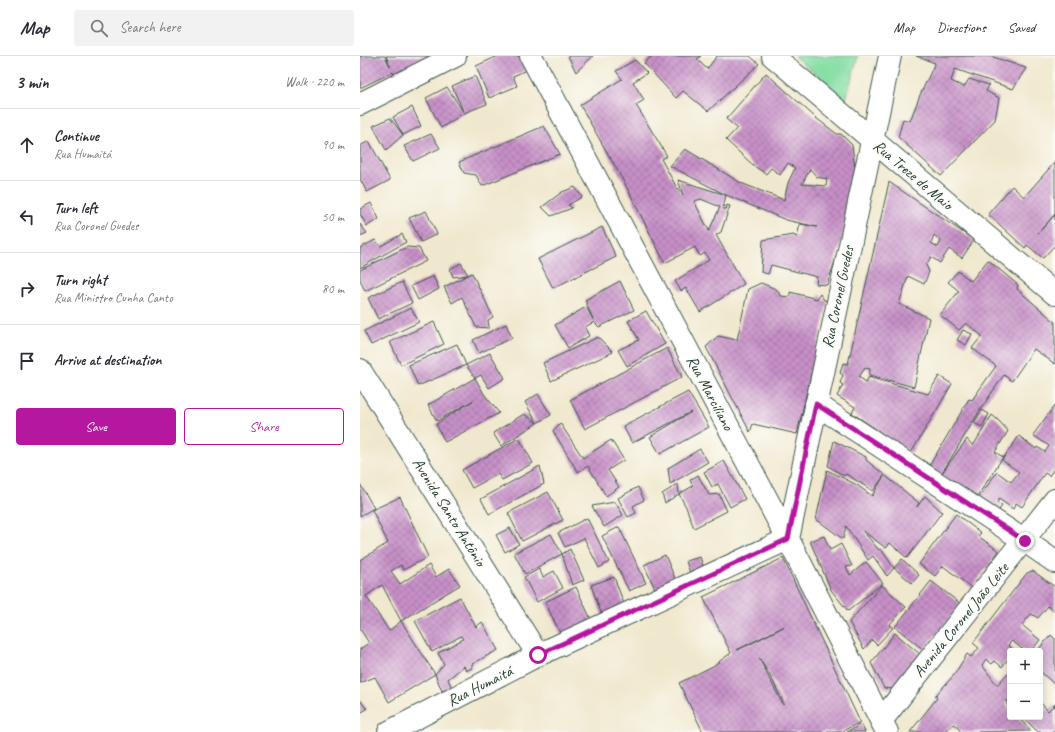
<!DOCTYPE html>
<meta charset="utf-8">
<style>
:root{--surface:#fff;--page:#f2f2f3;--text:#2b2b33;--muted:#7c7c81;--line:#e1e1e2;--accent:#b5179e}
body{margin:0;font-family:Caveat,sans-serif;background:var(--page);color:var(--text)}
.controls{position:absolute;right:12px;bottom:12px;display:grid;overflow:hidden;border-radius:4px;box-shadow:0 2px 10px #0003}
.controls button{width:36px;height:36px;display:grid;place-items:center;padding:0;border:0;border-bottom:1px solid var(--line);background:var(--surface);color:var(--text);font:20px sans-serif}
.stop{position:absolute;width:12px;height:12px;margin:-9px;border:3px solid #b5179e;border-radius:50%;background:#fff}
.stop.end{background:#b5179e;border-color:#fff;box-shadow:0 1px 4px #0008}
.list{margin:0;padding:0;list-style:none}
h2{display:flex;justify-content:space-between;align-items:center;height:52px;margin:0;padding:0 16px;font-size:17px}
h2 small{font-size:13px;font-weight:400;color:var(--muted)}
.list li{display:grid;grid-template-columns:26px 1fr auto;gap:12px;align-items:center;box-sizing:border-box;height:72px;padding:0 16px;border-top:1px solid var(--line)}
.list b{display:block;font-size:15px;white-space:nowrap}
.list p{margin:0;font-size:13px;white-space:nowrap;color:var(--muted)}
.list em{font-size:13px;font-style:normal;color:var(--muted)}
.actions{display:flex;gap:8px;padding:12px 16px}
.actions a{flex:1;padding:9px 0;border:1px solid var(--accent);border-radius:4px;text-align:center;font-size:14px;color:var(--accent)}
.actions .main{background:var(--accent);color:#fff}
.icon{flex:none;width:22px;height:22px;fill:none;stroke:currentColor;stroke-width:2;stroke-linecap:round;stroke-linejoin:round}
.map{position:relative;flex:none;width:695px;height:676px;overflow:hidden}
header{display:flex;align-items:center;gap:24px;box-sizing:border-box;height:56px;padding:0 20px;background:var(--surface);border-bottom:1px solid var(--line)}
header strong{font-size:19px}
nav{display:flex;gap:22px;margin-inline-start:auto;font-size:14px}
.search{width:280px;height:36px;background:var(--page);display:flex;align-items:center;gap:10px;box-sizing:border-box;padding:0 14px;border-radius:4px;color:var(--muted);font-size:15px}
main{display:flex}
aside{flex:1;background:var(--surface)}
.map>svg:first-child{display:block}
.green{fill:#84dda2;stroke:#528d6b}
.building{fill:url(#building-cross-hatch);fill-rule:evenodd}
.lines{fill:none;stroke-linecap:round;stroke-linejoin:round}
.street-casing{stroke:#3e574b;stroke-width:24}
.secondary-casing{stroke:#3e574b;stroke-width:24}
.street{stroke:#fff;stroke-width:22}
.secondary{stroke:#fff;stroke-width:22}
.route{stroke:#b5179e;stroke-width:5}
.labels{text-anchor:middle;dominant-baseline:central;stroke-width:4;stroke-linejoin:round;paint-order:stroke}
.street-label{font-size:16px;fill:#1f3d34;stroke:#fdfcf7}
</style>
<header>
<strong>Map</strong>
<div class="search"><svg class="icon" aria-label="search" viewBox="0 0 24 24"><circle cx="10" cy="10" r="6"/><path d="M15 15l6 6"/></svg>Search here</div>
<nav><a>Map</a><a>Directions</a><a>Saved</a></nav>
</header>
<main>
<aside>
<h2>3 min<small>Walk · 220 m</small></h2>
<ul class="list">
<li><svg class="icon" aria-label="ahead" viewBox="0 0 24 24"><path d="M12 20V5M6 11l6-6 6 6"/></svg><div><b>Continue</b><p>Rua Humaitá</p></div><em>90 m</em></li>
<li><svg class="icon" aria-label="left" viewBox="0 0 24 24"><path d="M17 20v-9H6M10 6l-5 5 5 5"/></svg><div><b>Turn left</b><p>Rua Coronel Guedes</p></div><em>50 m</em></li>
<li><svg class="icon" aria-label="right" viewBox="0 0 24 24"><path d="M7 20v-9h11M14 6l5 5-5 5"/></svg><div><b>Turn right</b><p>Rua Ministro Cunha Canto</p></div><em>80 m</em></li>
<li><svg class="icon" aria-label="arrive" viewBox="0 0 24 24"><path d="M6 21V4h12l-3 4 3 4H6"/></svg><div><b>Arrive at destination</b></div></li>
</ul>
<div class="actions"><a class="main">Save</a><a>Share</a></div>
</aside>
<div class="map">
<svg width="695" height="676" viewBox="0 0 695 676">
<defs>
<pattern id="building-cross-hatch" width="8" height="8" patternUnits="userSpaceOnUse"><rect width="8" height="8" fill="#c790c8"/><path d="M0 0l8 8M0 8l8-8" fill="none" stroke="#a177a3"/></pattern>
</defs>
<rect width="100%" height="100%" fill="#fdfcf7"/>
<filter id="ink" filterUnits="userSpaceOnUse"><feTurbulence type="fractalNoise" baseFrequency=".025" numOctaves="2"/><feDisplacementMap in="SourceGraphic" scale="8" xChannelSelector="R" yChannelSelector="G"/><feConvolveMatrix kernelMatrix="1 2 1 2 8 2 1 2 1" color-interpolation-filters="sRGB"/></filter>
<filter id="wash" filterUnits="userSpaceOnUse"><feTurbulence type="fractalNoise" baseFrequency=".012" numOctaves="4" result="noise"/><feDisplacementMap in="SourceGraphic" scale="16" xChannelSelector="R" yChannelSelector="G"/><feGaussianBlur stdDeviation="0.9" result="paint"/><feColorMatrix in="noise" values="0 0 0 0 0 0 0 0 0 0 0 0 0 0 0 0 0 1.4 0 .05"/><feComposite in="paint" operator="in"/></filter>
<g filter="url(#wash)">
<rect width="100%" height="100%" fill="#f0e8ce"/>
<path class="green" d="M434,0H498L486,43Z"/>
<g id="blocks">
<path class="building" d="M0,0H25L30,10L26,0H85L36,24L33,16L0,32Z
M138,0H161L167,14L153,20L157,30L129,42L116,10Z
M208,0H233L216,16Z
M292,0H341L337,3L347,13L357,0H390L399,8L348,55L323,35L316,42L284,7Z
M556,0H630L666,12L653,33L595,13L591,25L604,31L609,23L629,29L626,35L639,42L635,64L581,120L538,81L543,63L550,65L560,39L575,7Z
M275,4L287,17L273,26L284,44L276,49L307,100L301,103L317,132L323,139L318,124L366,139L310,110L325,93L381,127L424,144L428,127L435,112L428,107L420,119L411,112L406,118L394,110L366,84L377,72L366,63L406,17L456,62L477,78H481L492,89L495,113L484,178L467,229L456,228L457,221L411,209L408,218L401,216L403,184L433,179L437,181L440,168L457,171L426,164L366,139L363,153H366L367,149L370,150L361,176L356,179L384,228L340,256L326,232L321,235L315,225L349,204L345,197L340,200L335,191L305,207L264,126L220,49L262,23L256,15ZM450,113L457,121L467,123L466,130L442,128ZM341,143L360,151L349,175L334,145Z
M115,20L127,48L104,57L81,72L66,42L87,31L104,57L92,30Z
M52,51L61,70L43,79L26,94L13,70L30,62L43,79L33,61Z
M184,70L200,98L122,130L116,119L104,117L99,106Z
M71,78L80,92L53,105L44,90Z
M9,85L30,124L7,136L0,123V90Z
M695,106V158L678,177L695,159V189L683,202L667,189L665,192L628,158L652,130L664,141Z
M529,126L614,184L602,202L589,193L580,207L571,201L566,209L569,216L564,228L548,220L539,248L569,262L554,331L509,319L510,313L505,312L499,321L506,326L509,321L568,338L579,320L592,328L551,397L492,357L495,351L477,340L483,329L480,327L483,319L480,317L483,307L488,308ZM574,179L581,185L578,191L571,187Z
M215,131L222,141L208,149L212,152L191,160L182,151L202,136Z
M11,147L19,163L7,170L0,158V153Z
M66,155L77,178L61,186L49,162Z
M0,168L7,177L0,180Z
M242,171L256,201L193,232L178,203Z
M42,178L46,186L0,212V192L15,184L21,190Z
M47,191L59,192L66,205L5,235L0,224V214Z
M628,204L658,229L657,233L695,266V308L674,293L652,325L644,319L622,351L582,417L607,383L613,390L632,359L639,365L648,375L635,396L643,401L615,444L568,412L609,343L612,344L636,310L612,292L622,280L606,267L599,274L580,259L599,235L588,226L598,215L611,225Z
M101,207L108,219L93,221L90,213Z
M112,217L133,261L128,264L129,272L116,271L102,241L92,247L84,231Z
M73,220L79,233L58,244L51,230Z
M260,225L274,254L239,271L234,266L225,271L229,280L208,292L195,269L226,251L234,265L225,244Z
M42,226L52,247L18,263L8,242Z
M401,227L416,233L421,240L430,241V236L457,243L460,238L464,244L468,245L437,378L393,368L390,376L346,291L358,280L377,284L388,233Z
M51,252L59,266L11,289L4,275Z
M286,255L305,288L267,310L258,294L279,284L268,265Z
M74,266L84,288L41,309L30,286Z
M146,268L152,282L119,297L113,284Z
M603,274L612,278L606,289L597,284Z
M238,281L253,296L191,325L183,307Z
M97,288L106,309L58,330L49,309Z
M307,292L322,321L225,373L210,344Z
M130,297L145,322L129,332L121,319L115,322L106,309Z
M115,322L124,338L139,357L85,386L76,368L114,344L77,365L68,349Z
M328,336L349,371L300,398L290,381L331,356L272,387L263,370Z
M178,338L191,359L177,367L165,346Z
M695,349V411L689,420L685,417L662,451L656,447L653,453L639,443L637,447L642,450L635,460L616,446L637,416L651,426L659,416L642,404L659,380L676,393L677,391L685,396L689,390L673,379Z
M622,354L629,358L622,371L614,367Z
M164,358L177,367L141,390L133,377Z
M200,367L223,402L251,384L264,404L248,414L259,431L246,440L228,410L218,416L193,375Z
M159,382L173,407L142,424L138,418L112,432L102,414Z
M474,385L506,401V404L559,447L557,451L565,440L582,456L547,502L530,487L526,492L503,475L519,494L521,493L534,512L527,520L513,500L508,504L486,470L483,483L456,463L467,414L497,429L512,440L524,420L513,435L486,418L484,420L468,410Z
M340,393L348,406L310,428L308,412Z
M364,405L385,443L370,451L358,428L352,431L344,416Z
M180,410L184,428L129,458L121,443Z
M338,419L349,439L359,438L367,455L334,472L326,451L319,438L333,430L330,424Z
M0,428L14,452L0,460Z
M318,428L319,438L305,447L302,438Z
M278,431L284,444L273,450L276,457L268,461L258,442Z
M188,436L203,464L162,485L148,457Z
M40,441L68,501L43,514L41,509L31,515L40,528L69,509L76,521L89,513L100,529L41,565L22,529L6,540L29,575L41,565L75,618L29,646L15,621L0,627V593L9,587L0,573V504L28,487L12,454Z
M255,446L263,459L244,471L232,450Z
M596,458L621,477L618,480L639,495L612,532L583,510L575,520L559,508Z
M227,462L249,506L239,512L224,482L205,491L198,477Z
M259,471L286,527L269,535L242,480Z
M150,472L159,488L145,496L136,479Z
M191,478L202,498L165,518L154,497Z
M464,480L470,494L481,488L492,510L486,511L490,519L506,506L523,527L488,555L471,534L450,485Z
M210,493L224,524L212,529L202,498Z
M305,499L317,527L297,537L284,509Z
M340,501L344,513L330,517L326,505Z
M423,502L500,666L481,676H343L319,627L353,610L371,597L343,541ZM425,570L392,587L377,594ZM399,602L412,623L424,648L423,649Z
M542,503L559,519L552,527L534,512Z
M179,513L183,521L194,515L203,532L177,546L164,521Z
M673,515L695,531V556L688,550L678,562L671,558L662,569L680,584L671,595H665L652,585L648,589L654,594L650,595V600L642,611L635,605L632,608L626,603L622,609L637,629L647,618L650,621V647L647,644V649L650,652V661H658L671,675L601,676L595,668L582,676H550L577,642L575,640L594,619L607,598L611,601L619,592L613,587L667,517Z
M254,521L266,553L243,562L231,529Z
M571,525L601,548L564,594L535,571Z
M522,529L546,551L529,569L533,572L517,589L512,584L504,593L489,566Z
M216,531L234,570L203,583L185,546Z
M100,541L116,571L122,566L138,594L112,608V612L106,615L104,610L88,623L92,632L82,635L75,618L84,608L78,597L103,583L101,580L72,596L55,565Z
M535,577L561,599L533,633L524,632L511,607Z
M691,579L695,583V629L680,615V595H677Z
M0,644L7,653L0,657Z
M680,646L688,655L695,648V676H678L663,661H680Z
M501,668L505,676H487Z"/>
</g>
</g>
<g filter="url(#ink)">
<use href="#blocks" fill-opacity="0" stroke="#3e574b" stroke-width="1"/>
<g class="lines">
<g class="street-casing">
<path id="street" d="M0,48L95,0
M456,348L665,485L695,506"/>
</g>
<g class="secondary-casing">
<path id="secondary" d="M171,0L428,483L527,676
M413,0L695,238
M0,314L178,599
M521,665L695,444
M29,676L178,599L428,483L530,0"/>
</g>
<use href="#street" class="street"/>
<use href="#secondary" class="secondary"/>
</g>
</g>
<g class="lines" filter="url(#ink)">
<path class="route" d="M178,599L428,483L456,348L665,485"/>
</g>
<g class="labels">
<g class="street-label">
<text transform="translate(553 119) rotate(40)">Rua Treze de Maio</text>
<text transform="translate(478 241) rotate(-78)">Rua Coronel Guedes</text>
<text transform="translate(350 337) rotate(62)">Rua Marciliano</text>
<text transform="translate(89 456) rotate(58)">Avenida Santo Antônio</text>
<text transform="translate(601 564) rotate(-51)">Avenida Coronel João Leite</text>
<text transform="translate(120 630) rotate(-27)">Rua Humaitá</text>
</g>
</g>
</svg>
<div class="controls">
<button>+</button>
<button>−</button>
</div>
<div class="stop" style="left:178px;top:599px"></div>
<div class="stop end" style="left:665px;top:485px"></div>
</div>
</main>
